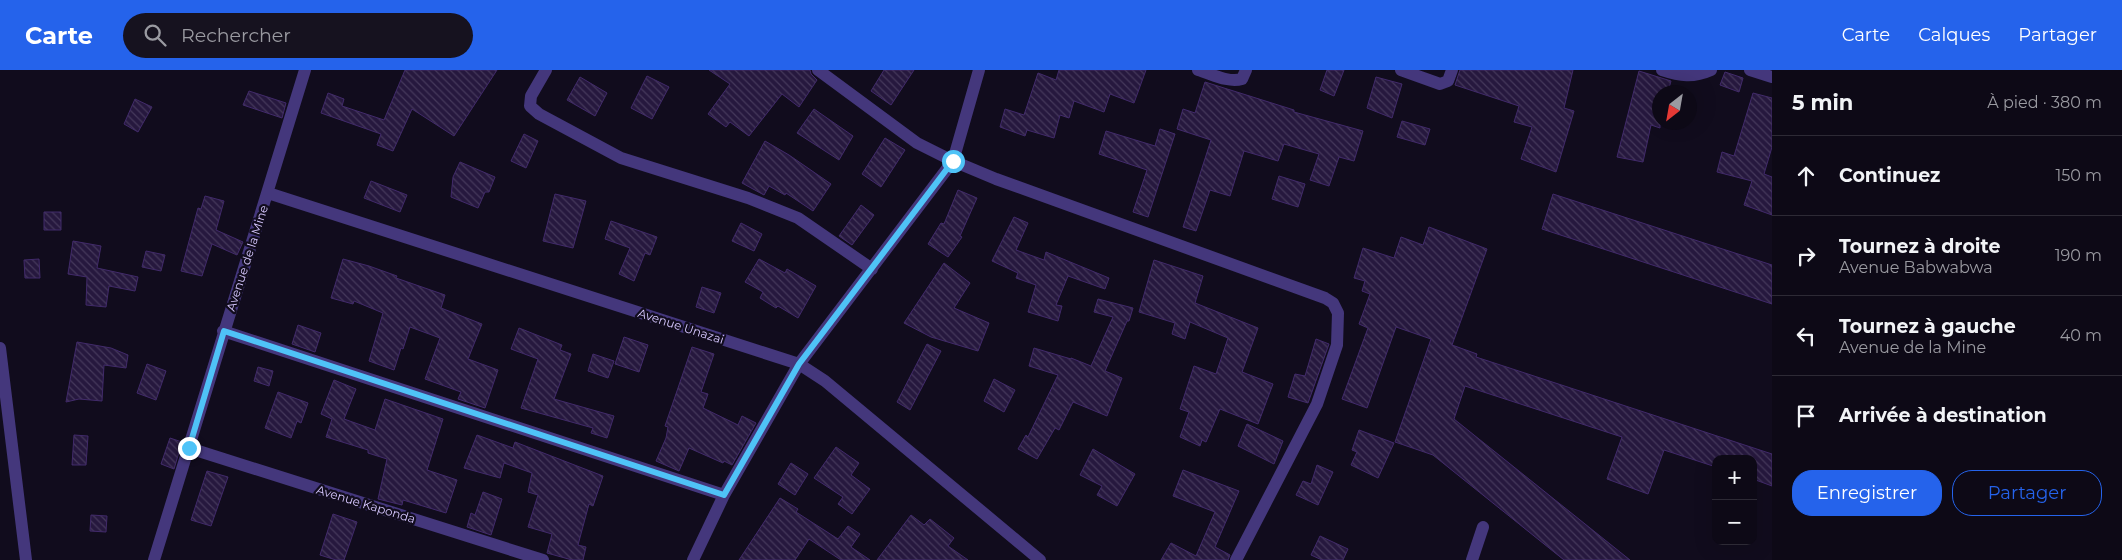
<!DOCTYPE html>
<html lang="fr">
<meta charset="utf-8">
<style>
:root{--surface:#0d0916;--page:#16121f;--text:#f1f3f6;--muted:#9a9aa1;--line:#2d2a35;--accent:#2563eb}
body{margin:0;font-family:Montserrat,sans-serif;background:var(--page);color:var(--text)}
.controls{position:absolute;right:15px;bottom:15px;display:grid;overflow:hidden;border-radius:10px;box-shadow:0 5px 20px #0002}
.controls button{width:45px;height:45px;display:grid;place-items:center;padding:0;border:0;border-bottom:1px solid var(--line);background:var(--surface);color:var(--text);font:25px sans-serif}
.compass{position:absolute;left:1652px;top:15px;width:45px;height:45px;border-radius:50%;background:var(--surface);box-shadow:0 5px 20px #0002;rotate:211deg}
.stop{position:absolute;width:15px;height:15px;margin:-11px;border:4px solid #4fc3f7;border-radius:50%;background:#fff}
.stop.end{background:#4fc3f7;border-color:#fff;box-shadow:0 1px 5px #0008}
.list{margin:0;padding:0;list-style:none}
h2{display:flex;justify-content:space-between;align-items:center;height:65px;margin:0;padding:0 20px;font-size:21px}
h2 small{font-size:16px;font-weight:400;color:var(--muted)}
.list li{display:grid;grid-template-columns:32px 1fr auto;gap:15px;align-items:center;box-sizing:border-box;height:80px;padding:0 20px;border-top:1px solid var(--line)}
.list b{display:block;font-size:19px;white-space:nowrap}
.list p{margin:0;font-size:16px;white-space:nowrap;color:var(--muted)}
.list em{font-size:16px;font-style:normal;color:var(--muted)}
.actions{display:flex;gap:10px;padding:15px 20px}
.actions a{flex:1;padding:11px 0;border:1px solid var(--accent);border-radius:20px;text-align:center;font-size:18px;color:var(--accent)}
.actions .main{background:var(--accent);color:#fff}
.icon{flex:none;width:28px;height:28px;fill:none;stroke:currentColor;stroke-width:2;stroke-linecap:round;stroke-linejoin:round}
.map{position:relative;flex:none;width:1772px;height:490px;overflow:hidden}
header{display:flex;align-items:center;gap:30px;box-sizing:border-box;height:70px;padding:0 25px;background:var(--accent);color:#fff}
header strong{font-size:24px}
nav{display:flex;gap:28px;margin-inline-start:auto;font-size:18px}
.search{width:350px;height:45px;background:var(--page);display:flex;align-items:center;gap:12px;box-sizing:border-box;padding:0 18px;border-radius:28px;color:var(--muted);font-size:19px}
main{display:flex}
aside{flex:1;background:var(--surface)}
.map>svg:first-child{display:block}
.building{fill:url(#building-back-hatch);stroke:#412a6a}
.lines{fill:none;stroke-linecap:round;stroke-linejoin:round}
.street{stroke:#44377c;stroke-width:12}
.route{stroke:#4fc3f7;stroke-width:6}
.labels{text-anchor:middle;dominant-baseline:central;stroke-width:4.5;stroke-linejoin:round;paint-order:stroke}
.street-label{font-size:12px;fill:#d7c8ff;stroke:#110c1d}
</style>
<header>
<strong>Carte</strong>
<div class="search"><svg class="icon" aria-label="search" viewBox="0 0 24 24"><circle cx="10" cy="10" r="6"/><path d="M15 15l6 6"/></svg>Rechercher</div>
<nav><a>Carte</a><a>Calques</a><a>Partager</a></nav>
</header>
<main>
<div class="map">
<svg width="1772" height="490" viewBox="0 0 1772 490">
<defs>
<pattern id="building-back-hatch" width="6" height="6" patternUnits="userSpaceOnUse" patternTransform="scale(1.25)"><rect width="6" height="6" fill="#26183e"/><path d="M-1 5l2 2M0 0l6 6M5-1l2 2" fill="none" stroke="#45385b"/></pattern>
</defs>
<rect width="100%" height="100%" fill="#110c1d"/>
<path class="building" d="M405,0H497L454,66L412,39L393,81L377,75L381,64L321,43L328,23L344,29L342,36L384,50Z
M709,0H810L811,4L817,10L799,37L782,24L749,66L730,52L726,57L708,44L730,14Z
M884,0H914L891,35L871,21Z
M1059,0H1146L1134,33L1110,24L1104,42L1074,31L1069,48L1060,45L1054,68L1027,60L1025,66L1000,57L1005,39L1024,45L1038,3L1056,10Z
M1327,0H1344L1334,26L1320,20Z
M1460,0H1573L1564,38L1574,41L1556,102L1521,89L1532,57L1514,52L1519,36L1455,15Z
M1639,1L1671,11L1668,22H1660V58L1651,55L1643,92L1617,87Z
M1725,2L1743,8L1739,22L1720,15Z
M647,6L669,17L652,49L631,38Z
M580,7L607,23L595,46L567,30Z
M1376,7L1402,14L1392,48L1367,38Z
M1205,12L1294,40V42L1363,61L1354,91L1339,87L1329,116L1310,110L1319,84L1284,74L1278,91L1244,81L1230,126L1210,120L1196,161L1183,157L1211,70L1177,59L1183,39L1195,43Z
M249,21L286,33L282,48L243,35Z
M1753,23L1772,28V77L1764,104L1772,107V145L1744,135L1752,111L1717,102L1722,82L1734,86Z
M135,29L152,37L138,62L124,54Z
M814,39L853,66L839,90L797,63Z
M1402,51L1430,59L1425,75L1397,67Z
M1160,59L1175,64L1148,147L1133,142L1147,100L1099,84L1106,61L1155,76Z
M524,64L538,71L526,98L511,91Z
M885,68L905,80L881,117L862,104Z
M765,71L789,85L831,114L813,141L786,123L785,125L769,116L764,125L742,113Z
M460,92L495,107L489,122H485L478,138L451,127L453,107Z
M1279,106L1305,114L1298,137L1272,129Z
M371,111L407,125L400,142L364,128Z
M958,120L977,128L960,166L962,167L948,187L928,174L941,153L944,154Z
M555,124L586,131L573,178L543,171Z
M1553,124L1772,195V234L1542,159Z
M205,126L224,131L216,160L243,172L237,185L212,174L202,206L181,201L198,138L201,139Z
M861,135L874,145L852,175L839,166Z
M44,142H61V160H44Z
M1014,147L1028,153L1016,180L1044,190L1046,182L1109,208L1105,219L1068,206L1056,235L1062,236L1058,251L1028,242L1036,215L1016,208L1018,203L992,191Z
M611,151L657,167L650,185L645,183L634,211L619,204L630,178L605,169Z
M741,153L762,164L754,181L732,171Z
M1429,157L1487,179L1452,275L1477,284L1476,287L1772,384V416L1753,409V389H1716V397L1664,380L1648,424L1607,409L1622,367L1465,316L1454,349L1630,490H1564L1433,385L1395,372L1431,269L1396,257L1367,338L1342,329L1368,258L1359,254L1370,224L1362,221L1365,211L1354,208L1363,178L1394,188L1401,167L1423,175Z
M73,171L101,176L97,198L138,207L135,221L109,216L106,237L86,235L87,207L68,204Z
M146,181L165,185L161,201L142,197Z
M39,189L40,208H25L24,190Z
M343,189L369,196L397,206L396,208L445,225L441,238L482,254L468,289L498,300L485,338L458,329L461,322L425,309L440,268L410,257L403,279L401,278L394,300L369,291L383,243L354,231L353,234L331,228Z
M759,189L785,203L787,199L816,216L798,248L778,236L776,238L760,228L763,222L745,212Z
M1154,190L1203,206L1195,233L1258,258L1242,302L1273,314L1258,354L1220,339L1206,372L1202,370L1200,376L1180,367L1189,342L1180,339L1194,296L1216,304L1228,268L1190,252L1185,269L1172,264L1175,253L1139,242Z
M944,193L970,213L954,238L989,253L978,281L931,267L904,253Z
M702,217L721,223L714,243L696,237Z
M1098,229L1133,238L1129,251H1127L1105,301L1122,308L1107,346L1073,332L1059,360L1055,358L1037,389L1018,379L1026,365L1028,367L1058,305L1029,296L1034,278L1071,289V288L1091,296L1113,247L1094,242Z
M298,255L321,263L315,282L292,274Z
M519,258L562,275L560,280L571,284L554,329L614,346L607,368L591,363L593,358L521,338L538,289L511,279Z
M624,267L648,275L639,302L615,294Z
M1316,269L1329,274L1308,333L1288,327L1295,304L1305,306Z
M77,272L111,278L128,285L126,298L104,295L102,331L79,329L66,332Z
M927,274L941,281L910,340L897,332Z
M692,277L714,284L701,322L708,324L703,338L738,355L742,346L756,353L732,395L724,391L723,393L689,378L679,401L656,391L666,368L668,357L665,356Z
M593,284L614,291L608,308L588,301Z
M147,294L166,301L156,330L137,323Z
M258,297L273,301L269,316L254,311Z
M994,309L1015,320L1004,342L984,331Z
M334,310L356,319L344,349L375,360L385,329L443,349L427,400L457,410L446,443L403,430L402,435L378,429L387,389L368,383V380L326,367L332,349L321,344Z
M278,322L308,333L301,353L297,351L291,368L265,358Z
M1247,354L1283,371L1274,394L1238,376Z
M1359,360L1394,373L1378,408L1351,395L1357,382L1352,380Z
M74,365L88,366L86,395H72Z
M477,365L513,378L515,372L603,406L593,436L589,434L578,475L586,477L583,490H572L547,483L552,464L528,457L538,425L528,422L532,403L504,393L500,408L464,398Z
M170,368L182,372L174,399L161,394Z
M836,377L859,393L851,405L870,419L852,444L838,434L843,427L814,408Z
M1093,379L1135,404L1117,436L1097,425L1102,416L1080,405Z
M791,393L808,404L795,425L778,414Z
M1317,395L1333,402L1318,435L1296,425L1303,411L1311,414Z
M1183,400L1239,421L1215,477L1230,485L1228,490H1161L1171,473L1196,486L1215,442L1173,426Z
M207,401L228,407L211,456L191,450Z
M483,422L502,429L491,465L467,457L471,443L475,445Z
M780,428L798,439L796,442L838,469L848,456L860,464L851,477L870,490H841L809,469L795,490H739Z
M333,444L357,452L344,490H336L320,485Z
M91,445L107,446L106,462L90,461Z
M911,445L924,455L930,449L954,468L948,476L968,490H877Z
M1320,466L1348,479L1343,490H1322L1311,485Z"/>
<g class="lines">
<path class="street" d="M546,0L531,26L530,36L539,44L621,88L748,128L798,148L872,199
M818,0L917,73L953,91L996,109L1325,228L1333,233L1338,243L1337,275L1317,334L1236,490
M1198,0C1212,4 1228,13 1242,9L1246,0
M1401,0L1440,14L1448,11L1452,0
M1662,0C1680,6 1693,8 1711,0
M1750,0L1772,7
M268,123L799,294L825,311L1040,490
M223,261L724,425
M0,278L26,490
M189,378L543,490
M154,490L305,0
M693,490L724,425L799,294L953,91L979,0
M1472,490L1483,457"/>
</g>
<g class="lines">
<path class="route" d="M189,378L224,261L724,425L799,294L953,91"/>
</g>
<g class="labels">
<g class="street-label">
<text transform="translate(247 188) rotate(-72)">Avenue de la Mine</text>
<text transform="translate(681 256) rotate(18)">Avenue Unazai</text>
<text transform="translate(366 434) rotate(17)">Avenue Kaponda</text>
</g>
</g>
</svg>
<div class="controls">
<button>+</button>
<button>−</button>
</div>
<svg class="compass" viewBox="-18 -18 36 36"><path d="M0-13l5 13h-10z" fill="#e53935"/><path d="M0 13l5-13h-10z" fill="#9a9aa1"/></svg>
<div class="stop" style="left:953px;top:91px"></div>
<div class="stop end" style="left:189px;top:378px"></div>
</div>
<aside>
<h2>5 min<small>À pied · 380 m</small></h2>
<ul class="list">
<li><svg class="icon" aria-label="ahead" viewBox="0 0 24 24"><path d="M12 20V5M6 11l6-6 6 6"/></svg><div><b>Continuez</b></div><em>150 m</em></li>
<li><svg class="icon" aria-label="right" viewBox="0 0 24 24"><path d="M7 20v-9h11M14 6l5 5-5 5"/></svg><div><b>Tournez à droite</b><p>Avenue Babwabwa</p></div><em>190 m</em></li>
<li><svg class="icon" aria-label="left" viewBox="0 0 24 24"><path d="M17 20v-9H6M10 6l-5 5 5 5"/></svg><div><b>Tournez à gauche</b><p>Avenue de la Mine</p></div><em>40 m</em></li>
<li><svg class="icon" aria-label="arrive" viewBox="0 0 24 24"><path d="M6 21V4h12l-3 4 3 4H6"/></svg><div><b>Arrivée à destination</b></div></li>
</ul>
<div class="actions"><a class="main">Enregistrer</a><a>Partager</a></div>
</aside>
</main>
